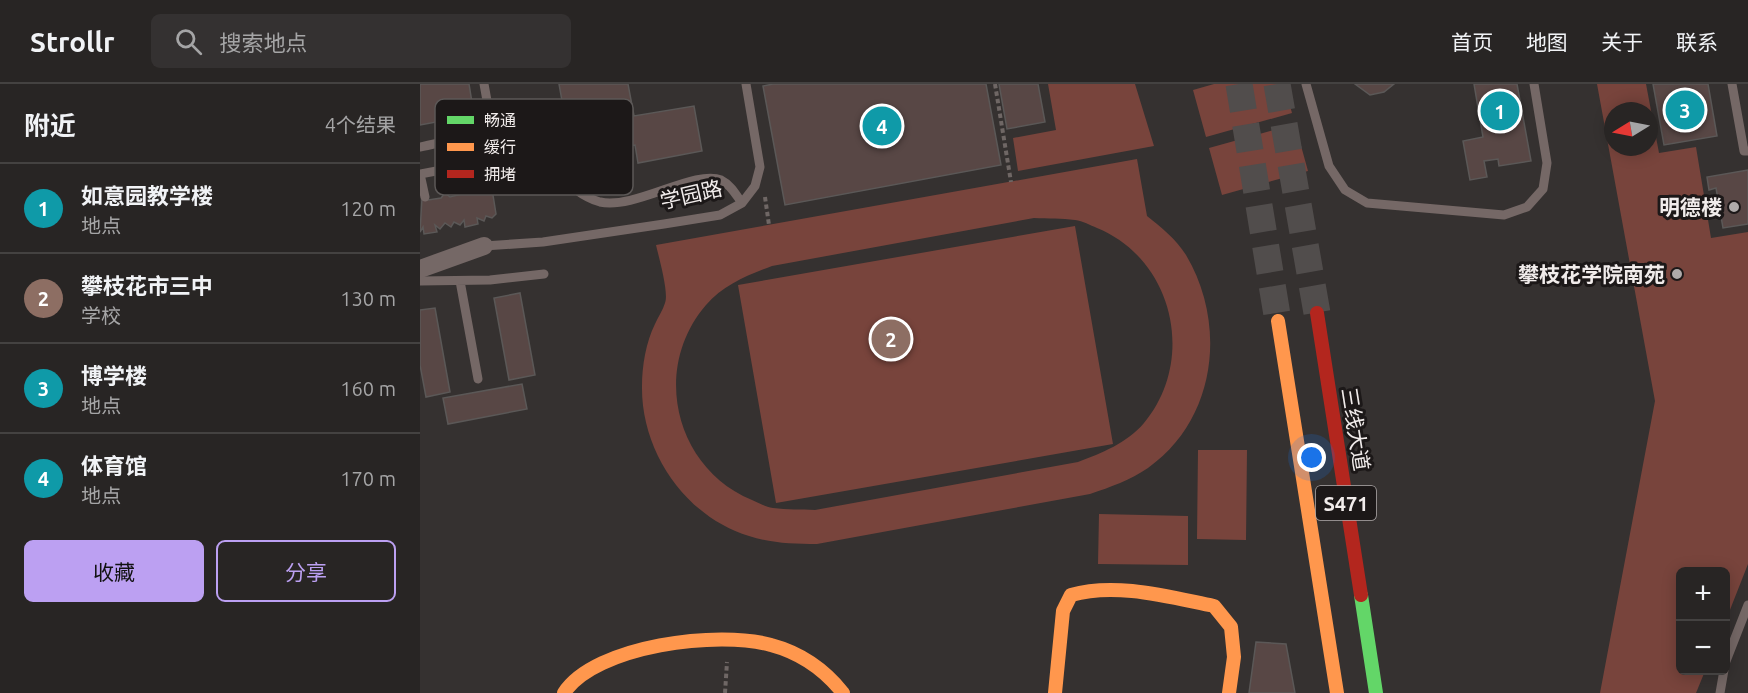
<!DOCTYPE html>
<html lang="zh">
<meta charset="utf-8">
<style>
:root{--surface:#282524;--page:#343131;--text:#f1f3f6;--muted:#a5a5a6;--line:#444241;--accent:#bca0f2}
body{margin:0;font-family:Ubuntu,"Noto Sans SC",sans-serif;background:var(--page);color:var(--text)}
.controls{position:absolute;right:18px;bottom:18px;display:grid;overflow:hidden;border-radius:9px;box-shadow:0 3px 15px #0003}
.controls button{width:54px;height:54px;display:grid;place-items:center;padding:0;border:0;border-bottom:2px solid var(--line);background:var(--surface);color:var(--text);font:30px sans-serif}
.compass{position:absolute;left:1184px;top:18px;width:54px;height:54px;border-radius:50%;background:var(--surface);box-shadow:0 3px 15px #0003;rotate:260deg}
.you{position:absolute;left:892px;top:374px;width:21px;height:21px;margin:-15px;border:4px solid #fff;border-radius:50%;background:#1a73e8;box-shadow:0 0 0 9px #1a73e833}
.badge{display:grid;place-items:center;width:39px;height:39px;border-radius:50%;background:var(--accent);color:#fff;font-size:20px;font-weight:700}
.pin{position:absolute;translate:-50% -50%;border:3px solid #fff;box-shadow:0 2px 6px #0006}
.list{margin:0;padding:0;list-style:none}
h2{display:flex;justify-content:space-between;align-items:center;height:78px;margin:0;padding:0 24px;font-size:26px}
h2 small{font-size:20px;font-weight:400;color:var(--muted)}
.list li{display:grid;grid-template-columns:39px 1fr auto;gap:18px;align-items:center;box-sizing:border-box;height:90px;padding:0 24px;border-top:2px solid var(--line)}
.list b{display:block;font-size:22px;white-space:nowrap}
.list p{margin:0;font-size:20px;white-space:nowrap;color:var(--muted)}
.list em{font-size:20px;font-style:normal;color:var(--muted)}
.actions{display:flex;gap:12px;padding:18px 24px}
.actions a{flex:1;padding:14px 0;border:2px solid var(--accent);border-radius:9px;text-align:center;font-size:21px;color:var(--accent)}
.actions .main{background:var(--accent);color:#111}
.icon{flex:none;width:33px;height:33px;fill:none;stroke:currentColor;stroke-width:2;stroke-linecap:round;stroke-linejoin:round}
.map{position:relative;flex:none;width:1328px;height:609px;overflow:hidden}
header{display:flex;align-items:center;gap:36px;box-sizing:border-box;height:84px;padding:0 30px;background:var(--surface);border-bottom:2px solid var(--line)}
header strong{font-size:28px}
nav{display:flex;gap:33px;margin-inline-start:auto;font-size:21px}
.search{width:420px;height:54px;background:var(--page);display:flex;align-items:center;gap:15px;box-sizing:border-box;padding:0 21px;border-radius:9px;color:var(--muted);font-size:22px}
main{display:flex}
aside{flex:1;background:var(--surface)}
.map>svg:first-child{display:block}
.green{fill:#78443c;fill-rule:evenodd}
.building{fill:#584745;stroke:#5b5857;stroke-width:1.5}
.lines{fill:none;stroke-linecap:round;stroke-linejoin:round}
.primary-tunnel{stroke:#514d4c;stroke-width:27;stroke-dasharray:27 14;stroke-linecap:butt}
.path{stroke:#6f6765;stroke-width:4;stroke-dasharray:4.5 3;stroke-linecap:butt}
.lane{stroke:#756866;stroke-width:9}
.street{stroke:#756866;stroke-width:18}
.fast{stroke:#63d668;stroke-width:14}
.slow{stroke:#ff974d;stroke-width:14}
.jam{stroke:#b3261e;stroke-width:14}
.poi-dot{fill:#afabaa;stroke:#1c1818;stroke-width:2}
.labels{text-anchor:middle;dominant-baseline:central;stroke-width:6;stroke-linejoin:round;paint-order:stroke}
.shield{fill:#1c1818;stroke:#b1acac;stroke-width:1.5}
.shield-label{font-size:20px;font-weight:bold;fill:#f1eceb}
.street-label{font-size:21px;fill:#f1eceb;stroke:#1c1818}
.poi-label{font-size:21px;font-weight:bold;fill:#f1eceb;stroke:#1c1818;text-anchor:end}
.key{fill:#1c1818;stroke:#5c5857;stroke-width:1.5}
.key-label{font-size:16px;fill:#f1eceb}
</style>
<header>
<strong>Strollr</strong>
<div class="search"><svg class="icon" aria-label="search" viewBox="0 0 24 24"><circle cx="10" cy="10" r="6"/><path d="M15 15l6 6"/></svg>搜索地点</div>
<nav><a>首页</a><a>地图</a><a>关于</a><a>联系</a></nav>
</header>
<main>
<aside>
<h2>附近<small>4个结果</small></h2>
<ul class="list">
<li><span class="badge" style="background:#0f9aa8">1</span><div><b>如意园教学楼</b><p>地点</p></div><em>120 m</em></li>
<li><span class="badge" style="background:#8d6e63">2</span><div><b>攀枝花市三中</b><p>学校</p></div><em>130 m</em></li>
<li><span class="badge" style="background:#0f9aa8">3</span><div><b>博学楼</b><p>地点</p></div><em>160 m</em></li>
<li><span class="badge" style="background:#0f9aa8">4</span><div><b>体育馆</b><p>地点</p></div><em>170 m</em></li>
</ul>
<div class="actions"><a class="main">收藏</a><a>分享</a></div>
</aside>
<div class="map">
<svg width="1328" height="609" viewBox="0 0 1328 609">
<rect width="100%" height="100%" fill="#353130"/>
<path class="green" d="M628,0H715L734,62L598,87L593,54L636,46Z
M794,0H864L872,29L786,53L773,6Z
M1177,0H1226L1239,69L1276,63L1291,154L1328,148V480L1306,536V488H1260V586L1285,587L1276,609H1180L1235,317ZM1193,27H1229V63H1193Z
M875,40L888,87L802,111L789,64Z
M717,75L727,132C741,143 756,155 766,171C807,240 797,335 728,384C710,396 691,403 670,410L397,460C373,460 351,459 329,452C266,433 221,368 222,302C222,282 226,258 235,240C238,233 243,226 245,219C249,209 239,174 236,161ZM614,134C628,135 642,134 655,136C663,137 670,141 677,144C753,175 777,275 724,339C707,359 682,369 658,378L395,426C381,425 367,426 353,424C346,423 339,419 332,416C255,384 231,285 286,221C303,201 328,191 352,182Z
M655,142L693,360L356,419L318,201Z
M778,366H827L826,456L777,455Z
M679,430L768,432V481L678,480Z"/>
<path class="building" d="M0,0H49L54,31L0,41Z
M139,0H208L214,32L274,22L282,67L218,79L215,61L163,70L155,26L144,28Z
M353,0H566L581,81L365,121L343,2Z
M579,0H618L625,38L587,45Z
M935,0H974L964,8L950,11Z
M1054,0H1097L1111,77L1079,82L1078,75L1064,77L1067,93L1050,96L1043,57L1063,53Z
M1233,0H1288L1297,52L1244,61Z
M1328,86V140L1303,144L1296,104L1289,106L1287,93Z
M67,102L72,105L76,130L72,134L66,132L64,137L57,134L58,140L45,143L44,136L40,141L34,138L31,143L25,139L20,145L15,141L17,148L4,150L3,143L0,148L2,114L8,116L21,114L25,109L30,113L42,110V108L62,107Z
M100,209L115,291L89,296L74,214Z
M15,224L30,308L6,313L0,281V226Z
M102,300L107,325L28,340L23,314Z
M836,558L866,560L875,609H829Z"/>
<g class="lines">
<path class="primary-tunnel" d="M819,0L858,237
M857,0L897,229"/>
<path class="path" d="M575,0L591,98
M345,113L349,141
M305,609L307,578"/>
<path class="lane" d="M64,0L73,50
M886,0L909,82L925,106L947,119L1084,131L1107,123L1123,105L1127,79L1114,0
M1312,0L1324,67H1328
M0,63C21,59 52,50 72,51C113,52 142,108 180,118C215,126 275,85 301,96C311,101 316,111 322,119
M42,82L46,106
M0,90L69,77
M0,90L5,113
M64,162L123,158L244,140L300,131L322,119L335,102L340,83L326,0
M0,197L70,196L124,190
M40,197L58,295
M1306,577L1328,521
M1300,609L1304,586"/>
<path class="street" d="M0,185L64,162"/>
<path class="fast" d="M941,511L956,609"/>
<path class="slow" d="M858,237L917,609
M144,609C175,561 300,546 351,561C381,569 404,585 423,609
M635,609L643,527L651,511C696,498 749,513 794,522L811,543L814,573L809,609"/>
<path class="jam" d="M897,229L941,511"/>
</g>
<g class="poi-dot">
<circle cx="1314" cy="123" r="6"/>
<circle cx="1257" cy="190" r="6"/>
</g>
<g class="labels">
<rect class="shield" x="896" y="402" width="60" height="34" rx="4.5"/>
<g class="shield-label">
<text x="926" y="419">S471</text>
</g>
<g class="street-label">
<text transform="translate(271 110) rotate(-13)">学园路</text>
<text transform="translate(936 345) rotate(81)">三线大道</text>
</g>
<g class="poi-label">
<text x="1302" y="123">明德楼</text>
<text x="1245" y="190">攀枝花学院南苑</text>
</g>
</g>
<rect x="15" y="15" width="198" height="96" rx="9" class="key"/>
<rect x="27" y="32" width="27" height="8" fill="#63d668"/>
<rect x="27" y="59" width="27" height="8" fill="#ff974d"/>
<rect x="27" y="86" width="27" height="8" fill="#b3261e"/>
<g class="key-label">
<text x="64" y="42">畅通</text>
<text x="64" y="69">缓行</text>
<text x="64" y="96">拥堵</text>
</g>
</svg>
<div class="controls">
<button>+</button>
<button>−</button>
</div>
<svg class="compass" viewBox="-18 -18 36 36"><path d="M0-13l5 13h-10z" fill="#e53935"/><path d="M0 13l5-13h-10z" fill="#a5a5a6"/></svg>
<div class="you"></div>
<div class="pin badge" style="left:1080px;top:27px;background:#0f9aa8">1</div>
<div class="pin badge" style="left:471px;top:255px;background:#8d6e63">2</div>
<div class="pin badge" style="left:1265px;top:26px;background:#0f9aa8">3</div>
<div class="pin badge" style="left:462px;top:42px;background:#0f9aa8">4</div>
</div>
</main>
